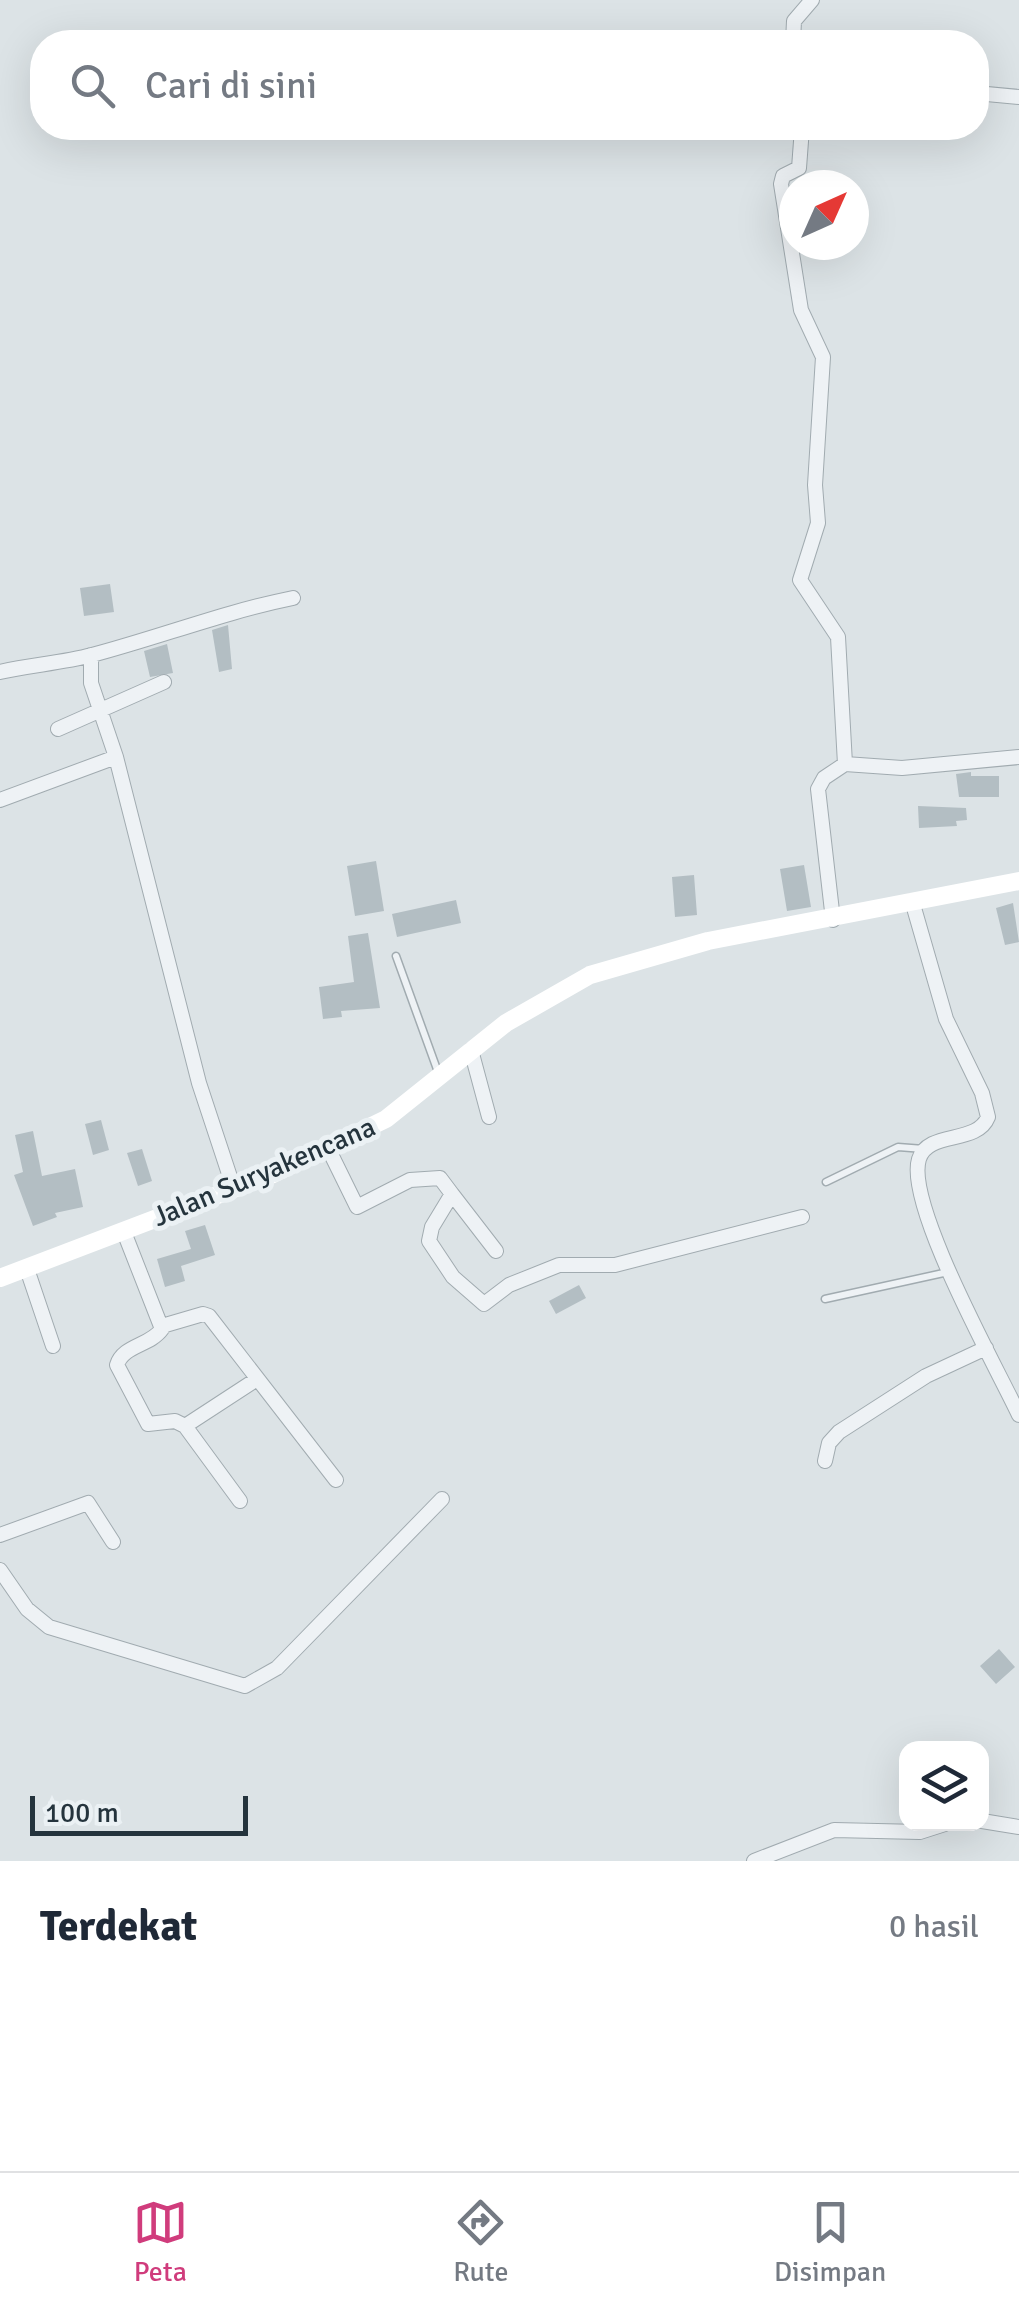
<!DOCTYPE html>
<html lang="id">
<style>
:root{--surface:#fff;--page:#f6f6f7;--text:#1f2937;--muted:#747a83;--line:#e0e1e3;--accent:#d03c7c}
body{margin:0;font-family:Signika,sans-serif;background:var(--page);color:var(--text)}
.controls{position:absolute;right:30px;bottom:30px;display:grid;overflow:hidden;border-radius:20px;box-shadow:0 10px 40px #0002}
.controls button{width:90px;height:90px;display:grid;place-items:center;padding:0;border:0;border-bottom:2px solid var(--line);background:var(--surface);color:var(--text);font:50px sans-serif}
.compass{position:absolute;left:779px;top:170px;width:90px;height:90px;border-radius:50%;background:var(--surface);box-shadow:0 10px 40px #0002;rotate:45deg}
.scale{position:absolute;left:30px;bottom:25px;width:218px;box-sizing:border-box;padding-left:10px;border:5px solid #25343d;border-top:0;font-size:28px;line-height:35px;white-space:nowrap;color:#25343d;-webkit-text-stroke:8px #ebf1f4;paint-order:stroke}
.list{margin:0;padding:0;list-style:none}
h2{display:flex;justify-content:space-between;align-items:center;height:130px;margin:0;padding:0 40px;font-size:42px}
h2 small{font-size:32px;font-weight:400;color:var(--muted)}
.icon{flex:none;width:55px;height:55px;fill:none;stroke:currentColor;stroke-width:2;stroke-linecap:round;stroke-linejoin:round}
.map{position:relative;flex:none;width:1019px;height:1861px;overflow:hidden}
.search{position:absolute;background:var(--surface);box-shadow:0 10px 40px #0002;left:30px;right:30px;top:30px;height:110px;display:flex;align-items:center;gap:25px;box-sizing:border-box;padding:0 35px;border-radius:40px;color:var(--muted);font-size:38px}
.sheet{height:310px;background:var(--surface)}
nav{display:flex;justify-content:space-around;align-items:center;box-sizing:border-box;height:140px;border-top:2px solid var(--line);background:var(--surface);font-size:28px;color:var(--muted)}
nav a{display:grid;justify-items:center;gap:5px}
nav .on{color:var(--accent)}
.map>svg:first-child{display:block}
.building{fill:#b3bec3}
.lines{fill:none;stroke-linecap:round;stroke-linejoin:round}
.lane-casing{stroke:#a1abb0;stroke-width:9}
.street-casing{stroke:#a1abb0;stroke-width:16}
.lane{stroke:#eef2f5;stroke-width:6}
.street{stroke:#eef2f5;stroke-width:14}
.secondary{stroke:#fff;stroke-width:18}
.labels{text-anchor:middle;dominant-baseline:central;stroke-width:10;stroke-linejoin:round;paint-order:stroke}
.street-label{font-size:28px;fill:#25343d;stroke:#ebf1f4}
</style>
<div class="map">
<svg width="1019" height="1861" viewBox="0 0 1019 1861">
<rect width="100%" height="100%" fill="#dce3e6"/>
<path class="building" d="M110,584L114,612L84,616L80,588Z
M228,625L232,669L219,672L212,630Z
M167,644L173,673L150,677L144,651Z
M971,772V776H999V797H959L956,774Z
M918,806L966,808L967,820L956,821L957,826L919,828Z
M376,861L384,911L355,916L347,866Z
M804,865L811,907L787,911L780,869Z
M694,875L697,915L675,917L672,877Z
M456,900L461,923L397,937L392,914Z
M1013,903L1019,942L1005,945L996,908Z
M368,933L380,1008L341,1011L342,1017L323,1019L319,987L354,982L348,936Z
M101,1120L109,1150L93,1155L85,1124Z
M33,1131L42,1176L75,1169L83,1207L55,1213L57,1217L33,1226L14,1175L23,1172L15,1135Z
M142,1149L152,1181L138,1186L127,1153Z
M205,1225L215,1255L181,1266L185,1281L165,1287L157,1259L191,1249L185,1231Z
M579,1285L586,1298L556,1314L549,1301Z
M999,1649L1015,1667L996,1684L980,1666Z"/>
<g class="lines">
<g class="lane-casing">
<path id="lane" d="M396,956L438,1072
M826,1182L898,1147L924,1149
M825,1299L948,1272"/>
</g>
<g class="street-casing">
<path id="street" d="M793,42L794,21L812,0
M976,93L1019,97
M802,128L799,168L783,176L781,184L801,310L823,357L815,485L818,523L800,580L838,637L845,764L824,778L818,789L833,920
M91,655V683L116,757
M0,672C30,665 62,663 92,655C160,637 224,612 293,598
M58,729L164,682
M845,764L902,768L1019,757
M0,800L116,757L199,1083L234,1189
M912,901L946,1019L982,1093L988,1117C977,1145 928,1130 919,1159C905,1204 997,1368 1019,1415
M471,1050L489,1117
M328,1148L357,1207L410,1180L440,1178L452,1194L432,1227L429,1241L453,1277L484,1304L509,1285L559,1265H615L802,1217
M452,1194L496,1251
M124,1232L162,1329C150,1346 123,1345 117,1365L148,1424L175,1421L185,1426L240,1501
M27,1269L53,1346
M162,1326L203,1314L209,1316L336,1480
M185,1426L257,1379
M825,1461L829,1443L839,1432L926,1376L986,1348
M0,1535L88,1503L113,1542
M0,1570L27,1609L49,1627L245,1686L277,1668L442,1499
M982,1821L1019,1827
M754,1861L834,1830L920,1832L945,1824"/>
</g>
<use href="#lane" class="lane"/>
<use href="#street" class="street"/>
<path class="secondary" d="M0,1278L273,1174L386,1119L506,1023L590,975L708,941L1019,881"/>
</g>
<g class="labels">
<g class="street-label">
<text transform="translate(264 1172) rotate(-23)">Jalan Suryakencana</text>
</g>
</g>
</svg>
<div class="controls">
<button><svg class="icon" aria-label="layers" viewBox="0 0 24 24"><path d="M12 4l9 5-9 5-9-5zM3 14l9 5 9-5"/></svg></button>
</div>
<svg class="compass" viewBox="-18 -18 36 36"><path d="M0-13l5 13h-10z" fill="#e53935"/><path d="M0 13l5-13h-10z" fill="#747a83"/></svg>
<div class="scale">100 m</div>
<div class="search"><svg class="icon" aria-label="search" viewBox="0 0 24 24"><circle cx="10" cy="10" r="6"/><path d="M15 15l6 6"/></svg>Cari di sini</div>
</div>
<section class="sheet">
<h2>Terdekat<small>0 hasil</small></h2>
<ul class="list">
</ul>
</section>
<nav>
<a class="on"><svg class="icon" aria-label="map" viewBox="0 0 24 24"><path d="M3 6l6-2 6 2 6-2v14l-6 2-6-2-6 2zM9 4v14M15 6v14"/></svg>Peta</a>
<a><svg class="icon" aria-label="directions" viewBox="0 0 24 24"><path d="M12 3l9 9-9 9-9-9zM9 14v-3h6M13 9l2 2-2 2"/></svg>Rute</a>
<a><svg class="icon" aria-label="saved" viewBox="0 0 24 24"><path d="M7 4h10v16l-5-4-5 4z"/></svg>Disimpan</a>
</nav>
